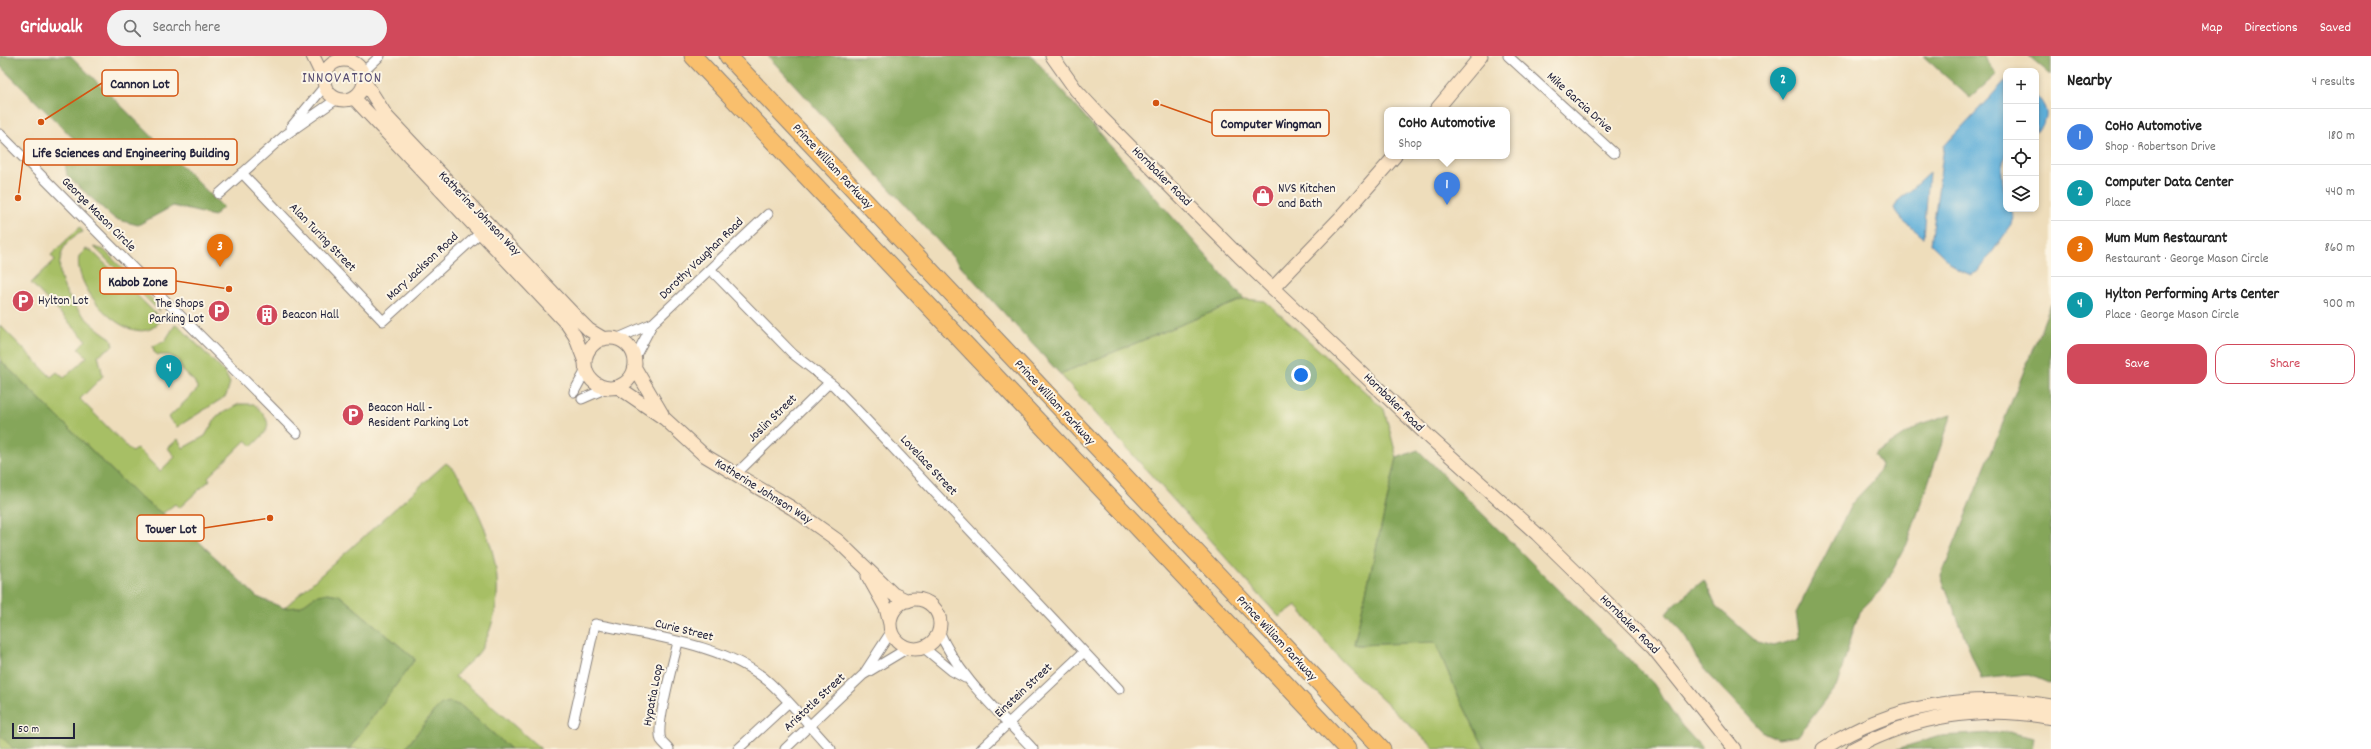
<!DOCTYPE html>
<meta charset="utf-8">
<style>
:root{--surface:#fff;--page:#f2f2f2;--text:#222;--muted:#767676;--line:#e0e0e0;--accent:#d1495b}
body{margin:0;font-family:Dekko,sans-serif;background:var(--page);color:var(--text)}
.controls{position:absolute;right:12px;top:12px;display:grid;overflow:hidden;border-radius:8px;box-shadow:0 2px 6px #0003}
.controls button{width:36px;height:36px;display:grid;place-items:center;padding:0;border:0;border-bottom:1px solid var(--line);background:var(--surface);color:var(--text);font:20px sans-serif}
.scale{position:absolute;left:12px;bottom:10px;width:63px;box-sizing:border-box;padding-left:4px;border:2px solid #22223b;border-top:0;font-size:11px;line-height:14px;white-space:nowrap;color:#22223b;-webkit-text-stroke:3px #fcf5e5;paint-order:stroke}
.you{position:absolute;left:1301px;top:319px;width:14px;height:14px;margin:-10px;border:3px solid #fff;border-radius:50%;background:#1a73e8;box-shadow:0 0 0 6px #1a73e833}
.badge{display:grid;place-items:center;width:26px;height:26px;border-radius:50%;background:var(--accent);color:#fff;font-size:13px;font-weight:700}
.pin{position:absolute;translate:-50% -33px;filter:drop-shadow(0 1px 2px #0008)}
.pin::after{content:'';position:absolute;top:21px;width:14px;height:12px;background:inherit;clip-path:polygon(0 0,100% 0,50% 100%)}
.popup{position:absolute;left:1384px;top:51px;width:126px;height:52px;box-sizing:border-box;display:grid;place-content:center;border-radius:8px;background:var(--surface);filter:drop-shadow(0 1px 3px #0005);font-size:13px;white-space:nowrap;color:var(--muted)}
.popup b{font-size:15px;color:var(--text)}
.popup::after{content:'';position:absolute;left:50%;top:100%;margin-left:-8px;border:8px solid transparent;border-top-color:var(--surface)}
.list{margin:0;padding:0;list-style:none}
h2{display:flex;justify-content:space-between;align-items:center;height:52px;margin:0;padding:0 16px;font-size:17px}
h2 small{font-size:13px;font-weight:400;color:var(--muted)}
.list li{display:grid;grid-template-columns:26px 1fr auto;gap:12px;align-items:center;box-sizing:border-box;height:56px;padding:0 16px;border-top:1px solid var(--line)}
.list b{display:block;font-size:15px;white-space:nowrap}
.list p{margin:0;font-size:13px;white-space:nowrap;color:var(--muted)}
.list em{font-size:13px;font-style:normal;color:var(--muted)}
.actions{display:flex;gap:8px;padding:12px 16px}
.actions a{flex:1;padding:9px 0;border:1px solid var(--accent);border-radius:12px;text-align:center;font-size:14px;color:var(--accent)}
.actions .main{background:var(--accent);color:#fff}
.icon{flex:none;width:22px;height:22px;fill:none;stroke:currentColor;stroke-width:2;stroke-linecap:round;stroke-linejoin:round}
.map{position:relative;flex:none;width:2051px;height:693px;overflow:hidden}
header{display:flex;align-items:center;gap:24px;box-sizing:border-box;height:56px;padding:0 20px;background:var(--accent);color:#fff}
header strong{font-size:19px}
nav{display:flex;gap:22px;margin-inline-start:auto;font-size:14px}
.search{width:280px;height:36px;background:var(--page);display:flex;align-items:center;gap:10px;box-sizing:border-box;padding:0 14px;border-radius:22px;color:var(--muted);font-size:15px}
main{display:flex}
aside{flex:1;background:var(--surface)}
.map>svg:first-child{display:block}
.green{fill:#a7bf65;stroke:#647050}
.forest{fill:#85a65a;stroke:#54644a}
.water{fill:#5eafd9;stroke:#40688a}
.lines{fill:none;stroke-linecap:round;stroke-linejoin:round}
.street-casing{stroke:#88807b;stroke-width:11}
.secondary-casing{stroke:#88807b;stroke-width:15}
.highway-casing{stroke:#88807b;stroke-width:19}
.street{stroke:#fff;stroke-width:9}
.secondary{stroke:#fde5c5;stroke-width:13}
.highway{stroke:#f9bf6d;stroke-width:17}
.labels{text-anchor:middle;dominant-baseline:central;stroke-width:4;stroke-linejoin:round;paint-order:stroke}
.street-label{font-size:13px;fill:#22223b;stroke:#fcf5e5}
.poi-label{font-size:13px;fill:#22223b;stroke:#fcf5e5;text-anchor:start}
.quarter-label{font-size:15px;letter-spacing:1px;fill:#564c72;stroke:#fcf5e5}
.leader{fill:none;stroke:#d45411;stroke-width:1.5}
.callout-dot{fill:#d45411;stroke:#fcf5e5;stroke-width:1.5}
.callout{fill:#fcf5e5;stroke:#d45411;stroke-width:1.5}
.callout-label{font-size:14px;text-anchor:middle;font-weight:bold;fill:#22223b}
</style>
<header>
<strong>Gridwalk</strong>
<div class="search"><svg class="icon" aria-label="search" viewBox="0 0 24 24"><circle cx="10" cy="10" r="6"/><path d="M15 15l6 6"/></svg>Search here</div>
<nav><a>Map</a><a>Directions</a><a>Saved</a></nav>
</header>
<main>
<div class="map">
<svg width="2051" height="693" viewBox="0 0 2051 693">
<rect width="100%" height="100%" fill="#fcf5e5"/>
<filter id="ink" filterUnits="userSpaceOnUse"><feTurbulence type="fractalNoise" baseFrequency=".025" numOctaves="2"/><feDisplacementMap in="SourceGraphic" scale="8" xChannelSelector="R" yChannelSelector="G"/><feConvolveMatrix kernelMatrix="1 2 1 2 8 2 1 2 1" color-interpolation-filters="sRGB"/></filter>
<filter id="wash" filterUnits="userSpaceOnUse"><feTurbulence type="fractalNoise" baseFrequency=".012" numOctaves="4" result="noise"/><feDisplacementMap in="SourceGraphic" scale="16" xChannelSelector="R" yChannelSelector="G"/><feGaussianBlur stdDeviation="0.9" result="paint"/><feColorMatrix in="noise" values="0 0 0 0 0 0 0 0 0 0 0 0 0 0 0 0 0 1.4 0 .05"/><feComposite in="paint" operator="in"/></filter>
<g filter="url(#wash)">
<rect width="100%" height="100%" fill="#edb"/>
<path class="green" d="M80,171L83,176C74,179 67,185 63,194C48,229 85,266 111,282L113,290L98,299L103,320L80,343L132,396L137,392L160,415L175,401L168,392L178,383L183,392L205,380L217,360L239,348H254C274,368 271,372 252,390L246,384L208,421L210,424L179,452L175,448L162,458L139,441L0,304V269L51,321L57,316L64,322L87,301L78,292L86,284L31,227L55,204L51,199Z
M94,191L104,194L156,247L160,256Z
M86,193L92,195L157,259L159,266C134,298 72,235 79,200Z
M1244,243L1265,245L1384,353L1397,402L1354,588L1359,589L1435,585L1456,635L1485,693H1435L1341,605L1296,549L1279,561L1060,318Z
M175,269L179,270L225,317L230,327L226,340L220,344L177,371L168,362L198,333L194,325L183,315L178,304L169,299H158L154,296L153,290L165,285Z
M446,407C459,416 465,431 472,444C497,494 509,540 482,592C475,604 462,610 455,621L464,626L541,693H511L461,650L435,654L405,693H349L415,603L339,539C313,535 319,542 300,551C296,552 289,552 284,552Z
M0,679L14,693H0Z"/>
<path class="forest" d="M0,0H71L223,151L214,160L173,150L138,169L115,163L67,120L65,107L81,90L0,10Z
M768,0H1032L1244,243L1060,318Z
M1923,0H1983L1997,18L1970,42Z
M2029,0H2051V19Z
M2051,248V628L2027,618L1981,623L1941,520Z
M0,304L139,441L190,477L257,541L284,552L300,551L315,540L327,537L339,539L415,603L349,693H14L0,679Z
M1952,358L1907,488L1883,532L1859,556L1837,629L1798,680L1778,683L1763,676L1701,610L1682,575L1666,558L1674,548L1704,524L1716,550L1757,586L1774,590L1800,582L1796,557L1852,447L1874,424L1881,409L1874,399L1921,368Z
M1418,394L1653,627L1682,670L1703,693H1485L1456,635L1435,586L1359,589L1354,588L1397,402Z
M450,646L461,650L511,693H405L435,654L441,648Z
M2010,676L2034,682L2032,693H1897L1940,680Z"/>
<path class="water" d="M2006,24V100C1997,115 2006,135 2006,153H2011L2014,162L2012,168L1979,215L1971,219L1957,213L1931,188L1944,90Z
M2036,39C2048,52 2051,64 2036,76Z
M1929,117L1924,181H1923L1898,160L1894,152L1899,144Z"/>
</g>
<g filter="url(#ink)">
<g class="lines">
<g class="street-casing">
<path id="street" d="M1508,0L1614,97
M345,4L351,0
M363,16L380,0
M291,71L324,31
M0,78L297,377
M242,117L383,265L481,176
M219,138L284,80L337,43
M710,213L793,298L834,330L861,358L1119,633
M616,283L653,267
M635,301L653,267L768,158
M574,336L586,314
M582,343L607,332
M736,418L829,327
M939,575C959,622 999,656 1033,693
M924,592L952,615L965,622
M865,616L891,576
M573,667L595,568C651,580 726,588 769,626C791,646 810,671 831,693
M669,693C667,690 663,687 661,684C655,669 674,604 678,586
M738,693L788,647
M785,693L863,619L908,592
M981,693L1084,596"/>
</g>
<g class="secondary-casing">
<path id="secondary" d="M313,0L323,21
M1052,0L1076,34L1101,61L1239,200L1427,379L1537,478L1629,568L1654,593L1734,693
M324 24a20 20 0 1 1 40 0a20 20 0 1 1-40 0Z
M364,25L387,61L576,261L589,274L604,283
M354,42L567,268L575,280L585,306
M1436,54L1481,0
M1273,232L1345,157L1395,100
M585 307a25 25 0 1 1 50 0a25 25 0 1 1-50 0Z
M635,312L662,358
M618,331L665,363L704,399L792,452L837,484L893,538L908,545
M868,520L886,552L890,568
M890 568a25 25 0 1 1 50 0a25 25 0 1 1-50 0Z
M1823,693C1892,648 1971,636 2051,650
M1853,693C1913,660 1984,648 2051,662"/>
</g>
<g class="highway-casing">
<path id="highway" d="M693,0L1347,693
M728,0L1382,693"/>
</g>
<use href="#street" class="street"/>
<use href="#secondary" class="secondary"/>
<use href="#highway" class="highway"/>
</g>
</g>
<defs>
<g id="shop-disc" transform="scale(1.15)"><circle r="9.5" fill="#d1495b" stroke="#fcf5e5"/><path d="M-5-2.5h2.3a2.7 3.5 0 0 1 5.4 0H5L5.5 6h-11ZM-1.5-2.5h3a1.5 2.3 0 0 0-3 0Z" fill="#fff"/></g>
<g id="parking-disc" transform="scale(1.15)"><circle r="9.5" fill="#d1495b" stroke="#fcf5e5"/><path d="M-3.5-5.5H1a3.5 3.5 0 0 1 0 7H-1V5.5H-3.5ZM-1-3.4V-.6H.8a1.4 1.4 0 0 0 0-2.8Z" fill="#fff"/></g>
<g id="building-disc" transform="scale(1.15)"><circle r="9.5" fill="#d1495b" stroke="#fcf5e5"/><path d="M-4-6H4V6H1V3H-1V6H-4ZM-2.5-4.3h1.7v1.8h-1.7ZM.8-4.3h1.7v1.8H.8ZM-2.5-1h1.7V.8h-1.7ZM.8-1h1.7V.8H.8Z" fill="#fff"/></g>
</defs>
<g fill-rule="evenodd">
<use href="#shop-disc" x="1263" y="140"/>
<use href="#parking-disc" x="23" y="245"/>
<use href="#parking-disc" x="219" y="255"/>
<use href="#building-disc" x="267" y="259"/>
<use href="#parking-disc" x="353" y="359"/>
</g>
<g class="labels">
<g class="street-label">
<text transform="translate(1579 47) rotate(42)">Mike Garcia Drive</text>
<text transform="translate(832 111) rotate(47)">Prince William Parkway</text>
<text transform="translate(1161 121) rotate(45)">Hornbaker Road</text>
<text transform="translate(479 158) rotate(46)">Katherine Johnson Way</text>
<text transform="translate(98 159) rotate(45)">George Mason Circle</text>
<text transform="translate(322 182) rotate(46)">Alan Turing Street</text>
<text transform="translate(702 203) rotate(-44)">Dorothy Vaughan Road</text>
<text transform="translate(423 211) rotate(-43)">Mary Jackson Road</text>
<text transform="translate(1054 347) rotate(47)">Prince William Parkway</text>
<text transform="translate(1393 347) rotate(44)">Hornbaker Road</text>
<text transform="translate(773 363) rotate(-44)">Joslin Street</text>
<text transform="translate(928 410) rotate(47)">Lovelace Street</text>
<text transform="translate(763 436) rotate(32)">Katherine Johnson Way</text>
<text transform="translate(1629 569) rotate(45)">Hornbaker Road</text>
<text transform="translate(684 575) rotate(14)">Curie Street</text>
<text transform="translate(1276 583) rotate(47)">Prince William Parkway</text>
<text transform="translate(1024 635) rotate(-43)">Einstein Street</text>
<text transform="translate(654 639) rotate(-79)">Hypatia Loop</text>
<text transform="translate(815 647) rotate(-43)">Aristotle Street</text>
</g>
<g class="poi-label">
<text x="1278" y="133">NVS Kitchen<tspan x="1278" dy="15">and Bath</tspan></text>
<text x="38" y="245">Hylton Lot</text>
<text x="204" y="248" text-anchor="end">The Shops<tspan x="204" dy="15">Parking Lot</tspan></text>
<text x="282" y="259">Beacon Hall</text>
<text x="368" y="352">Beacon Hall -<tspan x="368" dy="15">Resident Parking Lot</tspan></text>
</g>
<g class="quarter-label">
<text x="342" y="23">INNOVATION</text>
</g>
</g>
<path class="leader" d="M41 66L102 27M1156 47L1212 67M18 142L24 96M229 233L176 225M270 462L204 472"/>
<g class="callout-dot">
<circle cx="41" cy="66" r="4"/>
<circle cx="1156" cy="47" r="4"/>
<circle cx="18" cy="142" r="4"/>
<circle cx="229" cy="233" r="4"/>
<circle cx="270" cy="462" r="4"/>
</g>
<g class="callout">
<rect x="102" y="14" width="76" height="26" rx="4"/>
<rect x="1212" y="54" width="117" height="26" rx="4"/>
<rect x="24" y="83" width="213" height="26" rx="4"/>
<rect x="100" y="212" width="76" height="26" rx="4"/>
<rect x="137" y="459" width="67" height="26" rx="4"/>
</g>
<g class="callout-label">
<text x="140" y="32">Cannon Lot</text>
<text x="1271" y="72">Computer Wingman</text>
<text x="131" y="101">Life Sciences and Engineering Building</text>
<text x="138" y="230">Kabob Zone</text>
<text x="171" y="477">Tower Lot</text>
</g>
</svg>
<div class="controls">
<button>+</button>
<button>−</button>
<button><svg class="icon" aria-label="locate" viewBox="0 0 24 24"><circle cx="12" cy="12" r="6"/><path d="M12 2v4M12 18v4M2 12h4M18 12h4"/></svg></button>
<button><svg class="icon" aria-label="layers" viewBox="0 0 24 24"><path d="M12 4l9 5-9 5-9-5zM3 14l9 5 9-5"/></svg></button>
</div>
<div class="scale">50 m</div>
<div class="you"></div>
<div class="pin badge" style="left:1447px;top:149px;background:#3f7fe0">1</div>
<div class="popup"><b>CoHo Automotive</b>Shop</div>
<div class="pin badge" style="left:1783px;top:44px;background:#0f9aa8">2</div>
<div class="pin badge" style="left:220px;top:211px;background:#e8710a">3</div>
<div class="pin badge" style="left:169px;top:332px;background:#0f9aa8">4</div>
</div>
<aside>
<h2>Nearby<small>4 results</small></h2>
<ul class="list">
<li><span class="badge" style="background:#3f7fe0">1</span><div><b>CoHo Automotive</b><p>Shop · Robertson Drive</p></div><em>180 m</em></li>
<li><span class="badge" style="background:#0f9aa8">2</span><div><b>Computer Data Center</b><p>Place</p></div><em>440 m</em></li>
<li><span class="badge" style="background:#e8710a">3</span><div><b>Mum Mum Restaurant</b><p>Restaurant · George Mason Circle</p></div><em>860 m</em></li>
<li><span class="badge" style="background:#0f9aa8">4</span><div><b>Hylton Performing Arts Center</b><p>Place · George Mason Circle</p></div><em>900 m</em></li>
</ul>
<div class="actions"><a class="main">Save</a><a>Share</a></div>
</aside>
</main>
